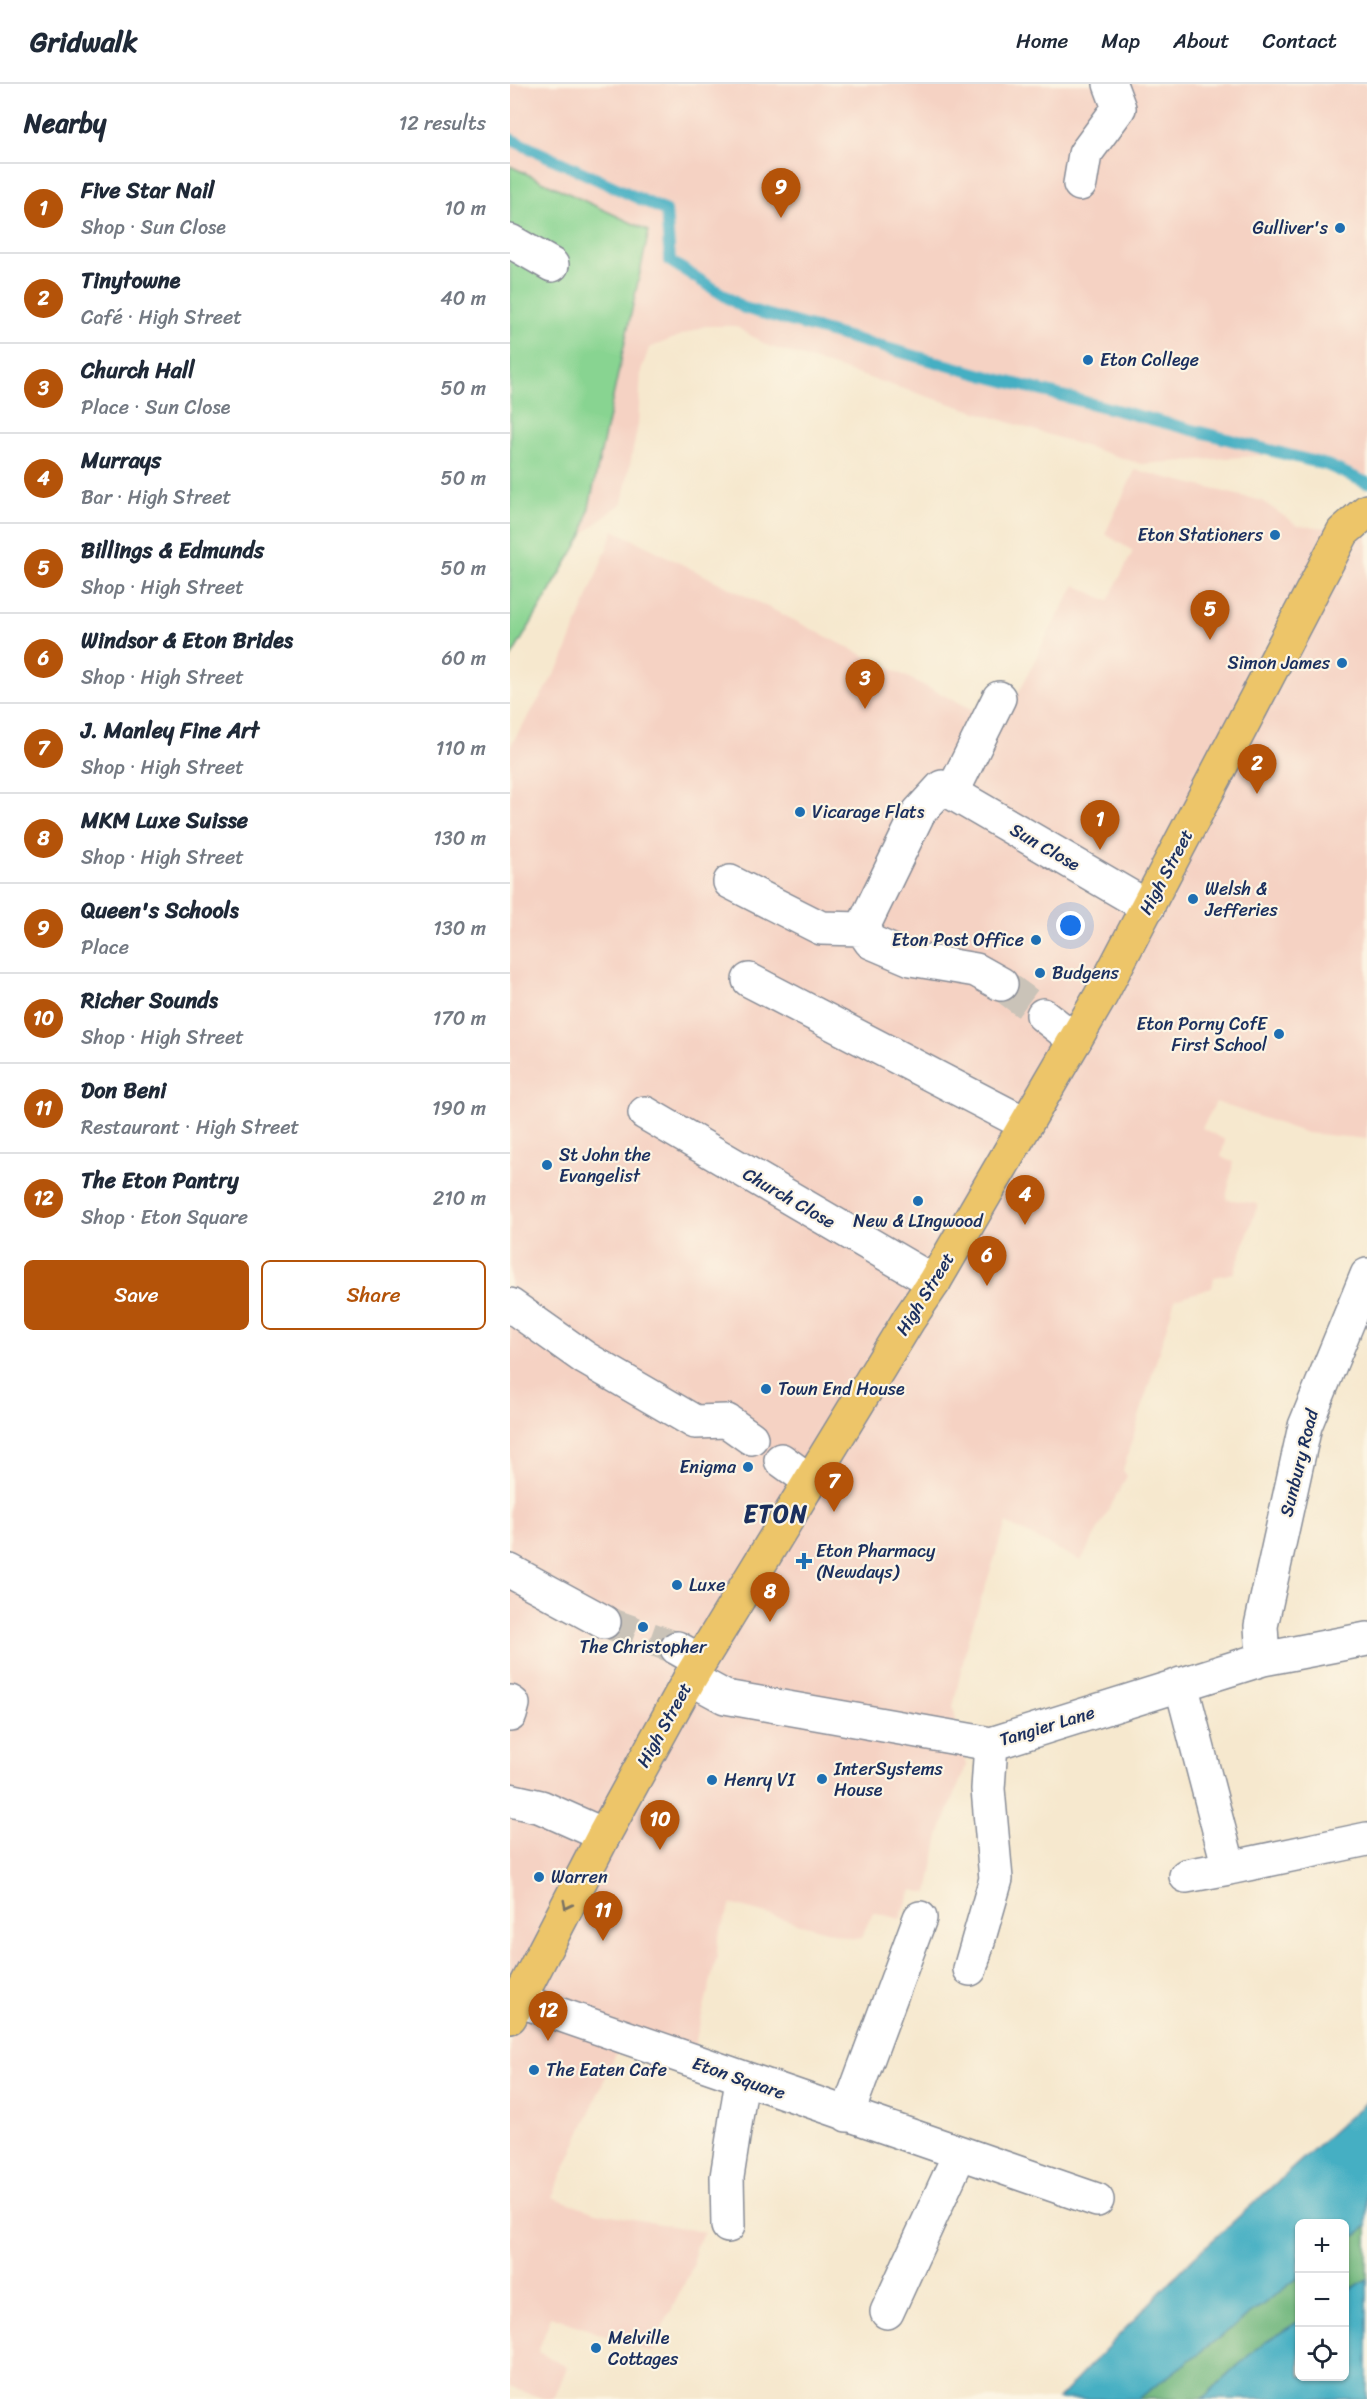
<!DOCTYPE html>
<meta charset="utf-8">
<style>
:root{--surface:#fff;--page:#f6f6f7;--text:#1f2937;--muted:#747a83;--line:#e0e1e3;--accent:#b45309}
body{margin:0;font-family:Sriracha,sans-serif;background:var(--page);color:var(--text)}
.controls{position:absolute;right:18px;bottom:18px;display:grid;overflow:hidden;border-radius:9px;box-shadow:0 2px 4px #0004}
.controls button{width:54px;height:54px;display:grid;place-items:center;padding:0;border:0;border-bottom:2px solid var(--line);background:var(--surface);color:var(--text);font:30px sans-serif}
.you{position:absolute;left:561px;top:842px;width:21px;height:21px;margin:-15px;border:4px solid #fff;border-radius:50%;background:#1a73e8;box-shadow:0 0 0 9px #1a73e833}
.badge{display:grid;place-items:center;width:39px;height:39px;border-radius:50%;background:var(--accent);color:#fff;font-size:20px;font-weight:700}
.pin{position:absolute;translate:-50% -50px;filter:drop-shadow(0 2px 3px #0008)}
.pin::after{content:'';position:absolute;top:32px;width:21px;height:18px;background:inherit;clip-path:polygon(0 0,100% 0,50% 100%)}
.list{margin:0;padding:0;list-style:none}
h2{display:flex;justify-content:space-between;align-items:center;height:78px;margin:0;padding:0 24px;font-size:26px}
h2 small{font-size:20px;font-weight:400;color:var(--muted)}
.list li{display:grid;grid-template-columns:39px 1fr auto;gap:18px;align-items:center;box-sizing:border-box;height:90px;padding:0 24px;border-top:2px solid var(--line)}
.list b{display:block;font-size:22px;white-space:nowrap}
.list p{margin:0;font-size:20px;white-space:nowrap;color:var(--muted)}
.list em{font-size:20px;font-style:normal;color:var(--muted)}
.actions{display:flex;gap:12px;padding:18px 24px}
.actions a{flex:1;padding:14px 0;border:2px solid var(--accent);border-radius:9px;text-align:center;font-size:21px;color:var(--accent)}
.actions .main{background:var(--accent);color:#fff}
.icon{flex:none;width:33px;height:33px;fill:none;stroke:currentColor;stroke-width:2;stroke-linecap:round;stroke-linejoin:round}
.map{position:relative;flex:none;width:857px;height:2315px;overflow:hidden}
header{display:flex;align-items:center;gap:36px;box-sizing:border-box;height:84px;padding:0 30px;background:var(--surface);border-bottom:2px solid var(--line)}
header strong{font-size:28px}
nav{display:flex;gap:33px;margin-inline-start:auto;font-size:21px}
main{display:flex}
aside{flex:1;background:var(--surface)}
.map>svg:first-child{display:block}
.built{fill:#f5d2c3}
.green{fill:#88d491;stroke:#528278;stroke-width:1.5}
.forest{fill:#6eb67b;stroke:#44726c;stroke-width:1.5}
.water{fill:#45afc3;stroke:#306f90;stroke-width:1.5}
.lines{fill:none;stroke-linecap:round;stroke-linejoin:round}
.stream{stroke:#45afc3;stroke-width:12}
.minor-tunnel{stroke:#cac3b8;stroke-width:33;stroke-dasharray:33 16;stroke-linecap:butt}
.minor-casing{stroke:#888c96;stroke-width:36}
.major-casing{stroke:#888c96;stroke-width:36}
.minor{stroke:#fff;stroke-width:33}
.major{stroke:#edc569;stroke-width:33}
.oneway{stroke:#797263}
.poi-dot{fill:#1f6fb2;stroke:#fcf5e5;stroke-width:2}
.labels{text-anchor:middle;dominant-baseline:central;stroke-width:4.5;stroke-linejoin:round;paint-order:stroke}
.poi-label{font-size:18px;fill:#1b2f5e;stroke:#fcf5e5;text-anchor:start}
.street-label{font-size:18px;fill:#1b2f5e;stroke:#fcf5e5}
.district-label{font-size:24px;font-weight:bold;letter-spacing:1.5px;fill:#1b2f5e;stroke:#fcf5e5}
</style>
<header>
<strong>Gridwalk</strong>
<nav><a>Home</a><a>Map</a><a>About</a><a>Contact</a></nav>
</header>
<main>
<aside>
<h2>Nearby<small>12 results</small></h2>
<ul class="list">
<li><span class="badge">1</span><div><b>Five Star Nail</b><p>Shop · Sun Close</p></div><em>10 m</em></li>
<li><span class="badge">2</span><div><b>Tinytowne</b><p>Café · High Street</p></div><em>40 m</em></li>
<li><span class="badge">3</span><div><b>Church Hall</b><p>Place · Sun Close</p></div><em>50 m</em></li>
<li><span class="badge">4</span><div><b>Murrays</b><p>Bar · High Street</p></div><em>50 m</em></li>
<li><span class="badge">5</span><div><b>Billings &amp; Edmunds</b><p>Shop · High Street</p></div><em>50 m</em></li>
<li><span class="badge">6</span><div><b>Windsor &amp; Eton Brides</b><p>Shop · High Street</p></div><em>60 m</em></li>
<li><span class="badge">7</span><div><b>J. Manley Fine Art</b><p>Shop · High Street</p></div><em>110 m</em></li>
<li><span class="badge">8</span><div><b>MKM Luxe Suisse</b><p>Shop · High Street</p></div><em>130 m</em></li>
<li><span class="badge">9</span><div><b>Queen's Schools</b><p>Place</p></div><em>130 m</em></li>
<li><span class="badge">10</span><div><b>Richer Sounds</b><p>Shop · High Street</p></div><em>170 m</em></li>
<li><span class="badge">11</span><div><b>Don Beni</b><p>Restaurant · High Street</p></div><em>190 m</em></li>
<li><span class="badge">12</span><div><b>The Eton Pantry</b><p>Shop · Eton Square</p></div><em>210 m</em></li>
</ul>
<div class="actions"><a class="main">Save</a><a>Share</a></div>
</aside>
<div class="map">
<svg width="857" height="2315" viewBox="0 0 857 2315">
<rect width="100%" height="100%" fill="#fcf5e5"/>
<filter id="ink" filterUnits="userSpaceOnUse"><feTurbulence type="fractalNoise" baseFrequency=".0167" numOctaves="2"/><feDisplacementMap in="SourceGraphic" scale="12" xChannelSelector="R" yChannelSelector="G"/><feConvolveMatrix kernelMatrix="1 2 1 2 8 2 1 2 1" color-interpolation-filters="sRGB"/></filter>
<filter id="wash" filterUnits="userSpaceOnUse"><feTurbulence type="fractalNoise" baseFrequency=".008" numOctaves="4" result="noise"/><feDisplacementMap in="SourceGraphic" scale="24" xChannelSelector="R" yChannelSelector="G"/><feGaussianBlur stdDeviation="1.35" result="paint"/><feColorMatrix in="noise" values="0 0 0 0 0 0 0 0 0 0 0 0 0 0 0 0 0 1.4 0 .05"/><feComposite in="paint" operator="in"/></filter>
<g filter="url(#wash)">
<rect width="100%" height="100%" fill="#f6e8ce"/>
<path class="built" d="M0,0H857V399L775,370L631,380L258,262L225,242H195L139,264L131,287L128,341L112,419L72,451L0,566Z
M625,386L752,417L787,441L857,448V1055L796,1049L706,1018L692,1044L715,1056L711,1073L723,1078L716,1115L748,1120L724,1189L704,1193L702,1204L665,1215L613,1386L617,1392L571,1477L496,1439L458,1555L443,1623L456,1682L429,1751L418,1809L402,1806L390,1835L363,1828L351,1854L344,1855L221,1820L208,1853L207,1872L183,1967L116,1947L42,2113L86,2128L194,2148L185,2164L184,2180L151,2247L143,2269L41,2232L28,2268L57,2283L44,2315H35L0,2303V662L52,578L104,446L493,641L535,555L565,501L598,517L623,467L595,450Z"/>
<path class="green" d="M0,82L139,147L73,451L0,575Z"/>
<path class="forest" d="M857,2142V2195L835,2209V2159Z
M789,2193V2237L748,2263L692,2315H628Z"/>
<path class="water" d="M857,2017V2142L835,2159L834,2140H790L789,2193L628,2315H548L683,2174Z
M857,2195V2315H692L748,2263L789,2237L790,2292H834L835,2209Z"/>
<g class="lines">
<path class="stream" d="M0,55L156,127L160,177L234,224L483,294L817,381L857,399"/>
</g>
</g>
<g filter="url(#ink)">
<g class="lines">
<path class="minor-tunnel" d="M491,900L533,931
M94,1538L167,1564"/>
<g class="minor-casing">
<path id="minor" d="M570,100L575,70L609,24L600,0
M0,157L42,181
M442,709L489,614
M220,798L311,844L352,845
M239,896L516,1040
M491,900L466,886L401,875L361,858L352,845L409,728L432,703L638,823
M533,931L565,956
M135,1029L424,1198
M0,1221L75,1274L185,1338L217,1337L241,1354
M271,1376L300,1397
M0,1487L94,1538
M167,1564L190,1577
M753,1575L751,1542L795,1342L857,1191
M180,1594L215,1613L481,1660L753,1575L857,1555
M671,1600L719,1784L857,1755
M0,1618L3,1620L0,1631
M0,1716L31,1723L94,1751
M676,1792L719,1784
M460,1885L486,1795L478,1705L481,1660
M8,1916L587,2116
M337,2031L410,1834
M218,2142L217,2093L232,1995
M377,2228L450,2069"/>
</g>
<g class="major-casing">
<path id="major" d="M0,1933L94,1751L180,1594L399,1235L424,1198L590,913L833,448L857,427"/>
</g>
<use href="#minor" class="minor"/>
<use href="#major" class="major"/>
</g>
<defs><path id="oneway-chevron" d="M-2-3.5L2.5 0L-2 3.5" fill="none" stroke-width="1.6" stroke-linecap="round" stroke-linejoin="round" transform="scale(1.5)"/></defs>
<use class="oneway" href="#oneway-chevron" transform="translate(57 1821) rotate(117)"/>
</g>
<g class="poi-dot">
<circle cx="830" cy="144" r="6"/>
<circle cx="578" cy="276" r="6"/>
<circle cx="765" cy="451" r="6"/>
<circle cx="832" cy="579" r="6"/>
<circle cx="290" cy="728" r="6"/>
<circle cx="683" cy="815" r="6"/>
<circle cx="526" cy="856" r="6"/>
<circle cx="530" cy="889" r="6"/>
<circle cx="769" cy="950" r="6"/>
<circle cx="37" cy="1081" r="6"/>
<circle cx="408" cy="1117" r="6"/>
<circle cx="256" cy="1305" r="6"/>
<circle cx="238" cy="1383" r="6"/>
<path d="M291 1468h6v6h6v6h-6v6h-6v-6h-6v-6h6z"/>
<circle cx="167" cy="1501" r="6"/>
<circle cx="133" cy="1543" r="6"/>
<circle cx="312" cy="1695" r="6"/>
<circle cx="202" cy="1696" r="6"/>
<circle cx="29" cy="1793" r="6"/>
<circle cx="24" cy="1986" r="6"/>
<circle cx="86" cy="2264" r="6"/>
</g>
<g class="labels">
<g class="poi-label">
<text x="818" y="144" text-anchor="end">Gulliver's</text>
<text x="590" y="276">Eton College</text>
<text x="753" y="451" text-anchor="end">Eton Stationers</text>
<text x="820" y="579" text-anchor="end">Simon James</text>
<text x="302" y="728">Vicarage Flats</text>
<text x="695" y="805">Welsh &amp;<tspan x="695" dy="21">Jefferies</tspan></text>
<text x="514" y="856" text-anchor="end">Eton Post Office</text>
<text x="542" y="889">Budgens</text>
<text x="757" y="940" text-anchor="end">Eton Porny CofE<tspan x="757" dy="21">First School</tspan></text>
<text x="49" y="1071">St John the<tspan x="49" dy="21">Evangelist</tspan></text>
<text x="408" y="1137" text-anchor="middle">New &amp; LIngwood</text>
<text x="268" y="1305">Town End House</text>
<text x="226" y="1383" text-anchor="end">Enigma</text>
<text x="306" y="1467">Eton Pharmacy<tspan x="306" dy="21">(Newdays)</tspan></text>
<text x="179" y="1501">Luxe</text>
<text x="133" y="1563" text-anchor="middle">The Christopher</text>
<text x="324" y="1685">InterSystems<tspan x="324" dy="21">House</tspan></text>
<text x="214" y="1696">Henry VI</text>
<text x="41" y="1793">Warren</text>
<text x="36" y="1986">The Eaten Cafe</text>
<text x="98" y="2254">Melville<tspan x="98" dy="21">Cottages</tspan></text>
</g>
<g class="street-label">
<text transform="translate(535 763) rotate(30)">Sun Close</text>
<text transform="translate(656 788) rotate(-62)">High Street</text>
<text transform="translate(279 1114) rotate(30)">Church Close</text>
<text transform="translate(415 1210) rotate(-58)">High Street</text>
<text transform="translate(789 1379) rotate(-76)">Sunbury Road</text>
<text transform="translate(154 1641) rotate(-61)">High Street</text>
<text transform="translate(537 1642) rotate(-17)">Tangier Lane</text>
<text transform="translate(229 1994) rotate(19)">Eton Square</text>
</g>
<g class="district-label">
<text x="266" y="1430">ETON</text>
</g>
</g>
</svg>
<div class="controls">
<button>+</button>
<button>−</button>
<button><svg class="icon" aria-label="locate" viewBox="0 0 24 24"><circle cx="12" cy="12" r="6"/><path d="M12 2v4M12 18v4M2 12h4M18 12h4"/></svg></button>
</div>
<div class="you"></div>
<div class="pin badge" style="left:590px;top:766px">1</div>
<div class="pin badge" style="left:747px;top:710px">2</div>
<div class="pin badge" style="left:355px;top:625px">3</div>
<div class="pin badge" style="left:515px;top:1141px">4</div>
<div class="pin badge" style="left:700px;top:556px">5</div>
<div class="pin badge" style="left:477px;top:1202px">6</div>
<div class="pin badge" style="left:324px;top:1428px">7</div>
<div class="pin badge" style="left:260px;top:1538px">8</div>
<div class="pin badge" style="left:271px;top:134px">9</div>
<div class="pin badge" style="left:150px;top:1766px">10</div>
<div class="pin badge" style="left:93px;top:1857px">11</div>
<div class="pin badge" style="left:38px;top:1957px">12</div>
</div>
</main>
